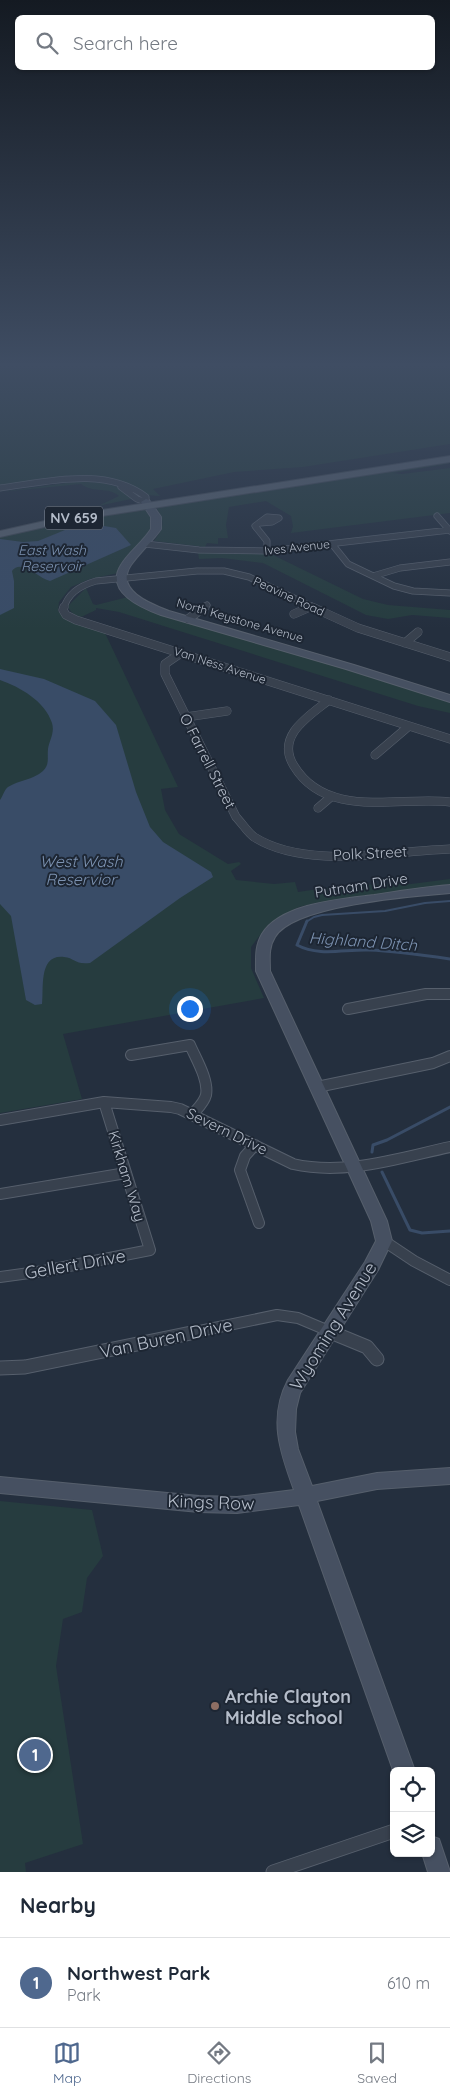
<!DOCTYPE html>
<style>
:root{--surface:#fff;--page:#f6f6f7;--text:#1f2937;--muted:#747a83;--line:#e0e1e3;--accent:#4f688e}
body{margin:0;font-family:Quicksand,sans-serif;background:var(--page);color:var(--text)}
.controls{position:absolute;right:15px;bottom:15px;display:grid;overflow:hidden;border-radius:8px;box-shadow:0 1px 4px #0004}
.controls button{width:45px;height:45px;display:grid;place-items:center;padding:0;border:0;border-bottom:1px solid var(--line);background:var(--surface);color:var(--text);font:25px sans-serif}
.you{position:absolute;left:189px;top:1008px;width:18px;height:18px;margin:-12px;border:4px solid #fff;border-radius:50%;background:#1a73e8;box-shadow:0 0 0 8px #1a73e833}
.badge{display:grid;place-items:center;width:32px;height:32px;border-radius:50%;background:var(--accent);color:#fff;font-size:16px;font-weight:700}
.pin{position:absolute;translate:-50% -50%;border:2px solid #fff;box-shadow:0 1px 5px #0006}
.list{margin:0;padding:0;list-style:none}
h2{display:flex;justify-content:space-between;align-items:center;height:65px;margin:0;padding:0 20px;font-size:21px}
h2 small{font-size:16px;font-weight:400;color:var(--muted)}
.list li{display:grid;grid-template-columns:32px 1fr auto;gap:15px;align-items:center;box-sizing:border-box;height:90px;padding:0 20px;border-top:1px solid var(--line)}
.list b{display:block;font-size:19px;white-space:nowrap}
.list p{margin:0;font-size:16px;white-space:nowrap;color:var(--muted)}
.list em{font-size:16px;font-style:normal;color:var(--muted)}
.icon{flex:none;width:28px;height:28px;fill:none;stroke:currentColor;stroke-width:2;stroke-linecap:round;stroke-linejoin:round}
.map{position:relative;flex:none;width:450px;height:1872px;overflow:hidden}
.search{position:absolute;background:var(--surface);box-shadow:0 1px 4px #0004;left:15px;right:15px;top:15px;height:55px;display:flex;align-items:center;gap:12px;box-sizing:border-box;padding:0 18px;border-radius:8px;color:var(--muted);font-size:19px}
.sheet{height:155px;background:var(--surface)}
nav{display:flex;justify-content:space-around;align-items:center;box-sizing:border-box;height:70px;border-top:1px solid var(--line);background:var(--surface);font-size:14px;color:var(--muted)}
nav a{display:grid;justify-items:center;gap:2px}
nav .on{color:var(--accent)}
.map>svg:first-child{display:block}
.green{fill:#263c3f}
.water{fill:#394c67}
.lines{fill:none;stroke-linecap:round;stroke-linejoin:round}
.stream-far1{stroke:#394c67;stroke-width:2}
.stream{stroke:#394c67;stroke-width:3}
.street-far3-casing{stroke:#565f6c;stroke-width:7}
.street-far2-casing{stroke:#565f6c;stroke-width:9}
.street-far1-casing{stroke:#565f6c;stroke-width:12}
.street-casing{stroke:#565f6c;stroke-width:15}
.secondary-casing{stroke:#565f6c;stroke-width:2}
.primary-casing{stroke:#414a57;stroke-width:2}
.street-far3{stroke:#38414e;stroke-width:5.5}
.street-far2{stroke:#38414e;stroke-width:8}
.street-far1{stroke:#38414e;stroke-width:10}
.street{stroke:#38414e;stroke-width:13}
.secondary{fill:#465061;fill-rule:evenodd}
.primary{fill:#56606e;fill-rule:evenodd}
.education-dot{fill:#8d6e63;stroke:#1d2633;stroke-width:2}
.labels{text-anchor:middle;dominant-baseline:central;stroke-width:4;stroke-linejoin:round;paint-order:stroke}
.far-street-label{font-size:12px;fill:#b4bcc9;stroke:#1d2633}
.shield{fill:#1d2633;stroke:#878f9c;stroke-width:1}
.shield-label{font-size:14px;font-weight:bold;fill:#b4bcc9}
.far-water-label{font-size:14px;font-style:italic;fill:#7c92b1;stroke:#1d2633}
.street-label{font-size:15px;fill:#b4bcc9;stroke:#1d2633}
.water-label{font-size:16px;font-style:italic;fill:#7c92b1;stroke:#1d2633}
.near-street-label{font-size:18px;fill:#b4bcc9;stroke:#1d2633}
.near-poi-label{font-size:18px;font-weight:bold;fill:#b4bcc9;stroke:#1d2633;text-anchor:start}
</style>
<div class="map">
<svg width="450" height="1872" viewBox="0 0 450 1872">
<rect width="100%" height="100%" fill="#242f3e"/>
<path class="green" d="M0,367H450V444L303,467L234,472L153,489L160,496L146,495L130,484L101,479L0,487Z
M450,461V463L447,464L393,473L402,474L450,468V513L291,533L293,526L291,516L266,501L229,507L226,525L228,538H218V544L207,543L205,547L154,541C163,529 166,522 157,509L161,506Z
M89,481C103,483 125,485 131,499L98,506L119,496C107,486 95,494 81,484L0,492L73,482Z
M139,510H145L151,518V528L118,573L90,579L71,587L59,602L58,611L67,620L105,633L178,787L161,789L165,810L179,834L228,864L239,862L241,864L231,871L236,880L274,884L295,882L298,892L345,885L411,884L450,879V884L315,903L299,907L281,916L267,926L251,947V968L264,998L63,1034L82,1099L0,1113V536L57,523Z
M198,552L269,553L363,599L388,605L450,610V618L412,615L388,619L366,615L263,563L222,558L199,559Z
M86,588L93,604L96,605L128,597L136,603L450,702V713L418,706L119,612L96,608V610L81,617C75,615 70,613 68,606Z
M0,1501L92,1510L103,1556L87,1578L82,1612L63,1619L56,1666L83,1844L25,1863L26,1872H0Z"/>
<path class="water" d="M104,526L116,528L131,545L50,581C38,578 21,558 12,571L14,581V608L0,615V539L23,542L38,541L65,530Z
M0,669L44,679L95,701L116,725L136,792L150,827L163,842L211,872L213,877L180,898L90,963C75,965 75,958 64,957C38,954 44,989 42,1004L35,1005L26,1000L11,916L0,904V800C3,796 4,790 8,787C19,780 33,780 43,771C50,764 47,758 48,749C49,741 55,733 52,723C45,701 20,687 0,680Z"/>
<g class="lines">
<path class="stream-far1" d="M306,922L314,917L322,915L385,911L425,903L450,901"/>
<path class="stream" d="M307,921L297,945C319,957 345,949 369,950C396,951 423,955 450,959
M372,1152L373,1145L387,1140L450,1107
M382,1172L410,1230L422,1233L450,1231"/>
<g class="street-far3-casing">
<path id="street-far3" d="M121,487L137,499L146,502
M0,488C47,482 105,466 146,497V502
M437,516L450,531
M260,523L272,522L279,518L267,517L255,526L267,541V551
M145,544L199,550L267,551L450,530
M332,544L348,564L394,586L413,591L450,593
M373,576L400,568L450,562
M64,608C68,592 82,585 96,581L197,571H224L249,577L315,608
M203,608L207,605
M307,608L311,606"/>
</g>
<g class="street-far2-casing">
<path id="street-far2" d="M64,607L63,610L66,615L76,620L450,739
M312,607L358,628L450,657
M294,614L310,607
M188,619L205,607
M405,643L418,632
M181,653L165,664V674L236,817C242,823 247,832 254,837C306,870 391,851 450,849
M329,700C309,716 275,736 294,766C327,820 399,796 450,802
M186,717L227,711
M375,755L409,726
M318,808L332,796"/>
</g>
<g class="street-far1-casing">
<path id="street-far1" d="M348,1009L426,994H450
M131,1055L190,1045C196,1059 209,1080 206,1095C204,1103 197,1109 192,1115
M317,1087L433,1063L450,1056
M0,1120L104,1102L171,1107L180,1109L293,1164C345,1176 399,1158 450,1147
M255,1145L245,1156L240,1170L259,1223
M0,1194L126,1173
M384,1241L414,1261L450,1280
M0,1277L44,1271L150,1250L104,1102
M185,1334L277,1315L298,1318L336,1334"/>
</g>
<g class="street-casing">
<path id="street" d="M333,1333L367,1347L377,1359
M0,1368L25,1367L191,1333
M273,1872L394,1831"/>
</g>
<g class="secondary-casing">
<path id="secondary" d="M146,499L149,500L161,517V529C152,542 140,552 131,565C114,590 151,604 169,611L354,665L450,695V702L346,669L161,615C142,608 104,592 121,565C129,552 143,542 151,529V517L141,502Z
M450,885V893C413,896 294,905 275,937C268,948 270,959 270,971L387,1221L392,1241L378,1270L300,1393L296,1409L295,1432L298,1449L312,1486L377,1473L450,1468V1484L377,1489L317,1501L415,1771H394V1773L299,1505L237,1513L199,1512L0,1493V1477L199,1496L237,1497L294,1490C280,1452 268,1418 288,1380L365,1262L376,1241L371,1221L256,971C256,957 255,946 262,934C281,903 342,899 374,895C400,891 425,887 450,885Z
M431,1836L439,1839L450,1872H428L422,1853H431Z"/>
</g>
<g class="primary-casing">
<path id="primary" d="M450,456V462L76,520L0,537V531L76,514Z"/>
</g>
<use href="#street-far3" class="street-far3"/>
<use href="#street-far2" class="street-far2"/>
<use href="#street-far1" class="street-far1"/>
<use href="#street" class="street"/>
<use href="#secondary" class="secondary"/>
<use href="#primary" class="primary"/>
</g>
<linearGradient id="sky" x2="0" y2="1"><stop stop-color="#141a22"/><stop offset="0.58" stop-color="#3f4d63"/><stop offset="1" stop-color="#3f4d63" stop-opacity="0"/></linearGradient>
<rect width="450" height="629" fill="url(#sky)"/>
<circle class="education-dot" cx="215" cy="1706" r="5"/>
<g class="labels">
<g class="far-street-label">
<text transform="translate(297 547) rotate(-6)">Ives Avenue</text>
<text transform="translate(289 596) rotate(25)">Peavine Road</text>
<text transform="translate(240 620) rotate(16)">North Keystone Avenue</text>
<text transform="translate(220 665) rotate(18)">Van Ness Avenue</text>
</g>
<rect class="shield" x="45" y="506.5" width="58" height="23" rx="4"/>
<g class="shield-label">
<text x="74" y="518">NV 659</text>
</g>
<g class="far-water-label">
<text x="52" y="550">East Wash<tspan x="52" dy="16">Reservoir</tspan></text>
</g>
<g class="street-label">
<text transform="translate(208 761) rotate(63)">O Farrell Street</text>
<text transform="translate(370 853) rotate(-3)">Polk Street</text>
<text transform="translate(361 885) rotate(-9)">Putnam Drive</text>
<text transform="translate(227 1131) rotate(26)">Severn Drive</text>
<text transform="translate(127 1176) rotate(73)">Kirkham Way</text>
</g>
<g class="water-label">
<text x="81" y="861">West Wash<tspan x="81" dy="18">Reservior</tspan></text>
<text transform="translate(363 941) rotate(4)">Highland Ditch</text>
</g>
<g class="near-street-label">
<text transform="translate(75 1264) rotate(-10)">Gellert Drive</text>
<text transform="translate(333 1326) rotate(-58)">Wyoming Avenue</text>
<text transform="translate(166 1338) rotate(-12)">Van Buren Drive</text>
<text transform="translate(211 1502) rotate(2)">Kings Row</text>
</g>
<g class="near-poi-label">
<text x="225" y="1696">Archie Clayton<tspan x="225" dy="21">Middle school</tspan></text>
</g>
</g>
</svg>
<div class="controls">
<button><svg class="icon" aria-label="locate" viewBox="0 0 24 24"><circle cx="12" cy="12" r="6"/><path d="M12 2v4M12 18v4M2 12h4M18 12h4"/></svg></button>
<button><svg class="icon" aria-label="layers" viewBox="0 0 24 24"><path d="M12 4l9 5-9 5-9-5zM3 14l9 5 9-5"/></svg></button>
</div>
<div class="you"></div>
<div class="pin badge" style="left:35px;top:1755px">1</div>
<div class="search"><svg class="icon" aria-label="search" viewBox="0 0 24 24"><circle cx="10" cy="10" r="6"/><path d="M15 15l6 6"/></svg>Search here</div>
</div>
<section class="sheet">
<h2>Nearby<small></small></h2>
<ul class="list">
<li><span class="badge">1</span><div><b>Northwest Park</b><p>Park</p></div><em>610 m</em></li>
</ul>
</section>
<nav>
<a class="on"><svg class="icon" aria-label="map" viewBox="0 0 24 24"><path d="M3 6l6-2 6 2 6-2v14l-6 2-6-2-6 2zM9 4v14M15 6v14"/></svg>Map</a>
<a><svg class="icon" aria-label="directions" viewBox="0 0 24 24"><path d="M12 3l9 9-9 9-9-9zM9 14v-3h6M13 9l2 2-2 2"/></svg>Directions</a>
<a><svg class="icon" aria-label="saved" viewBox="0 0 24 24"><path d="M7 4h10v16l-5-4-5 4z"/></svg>Saved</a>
</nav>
